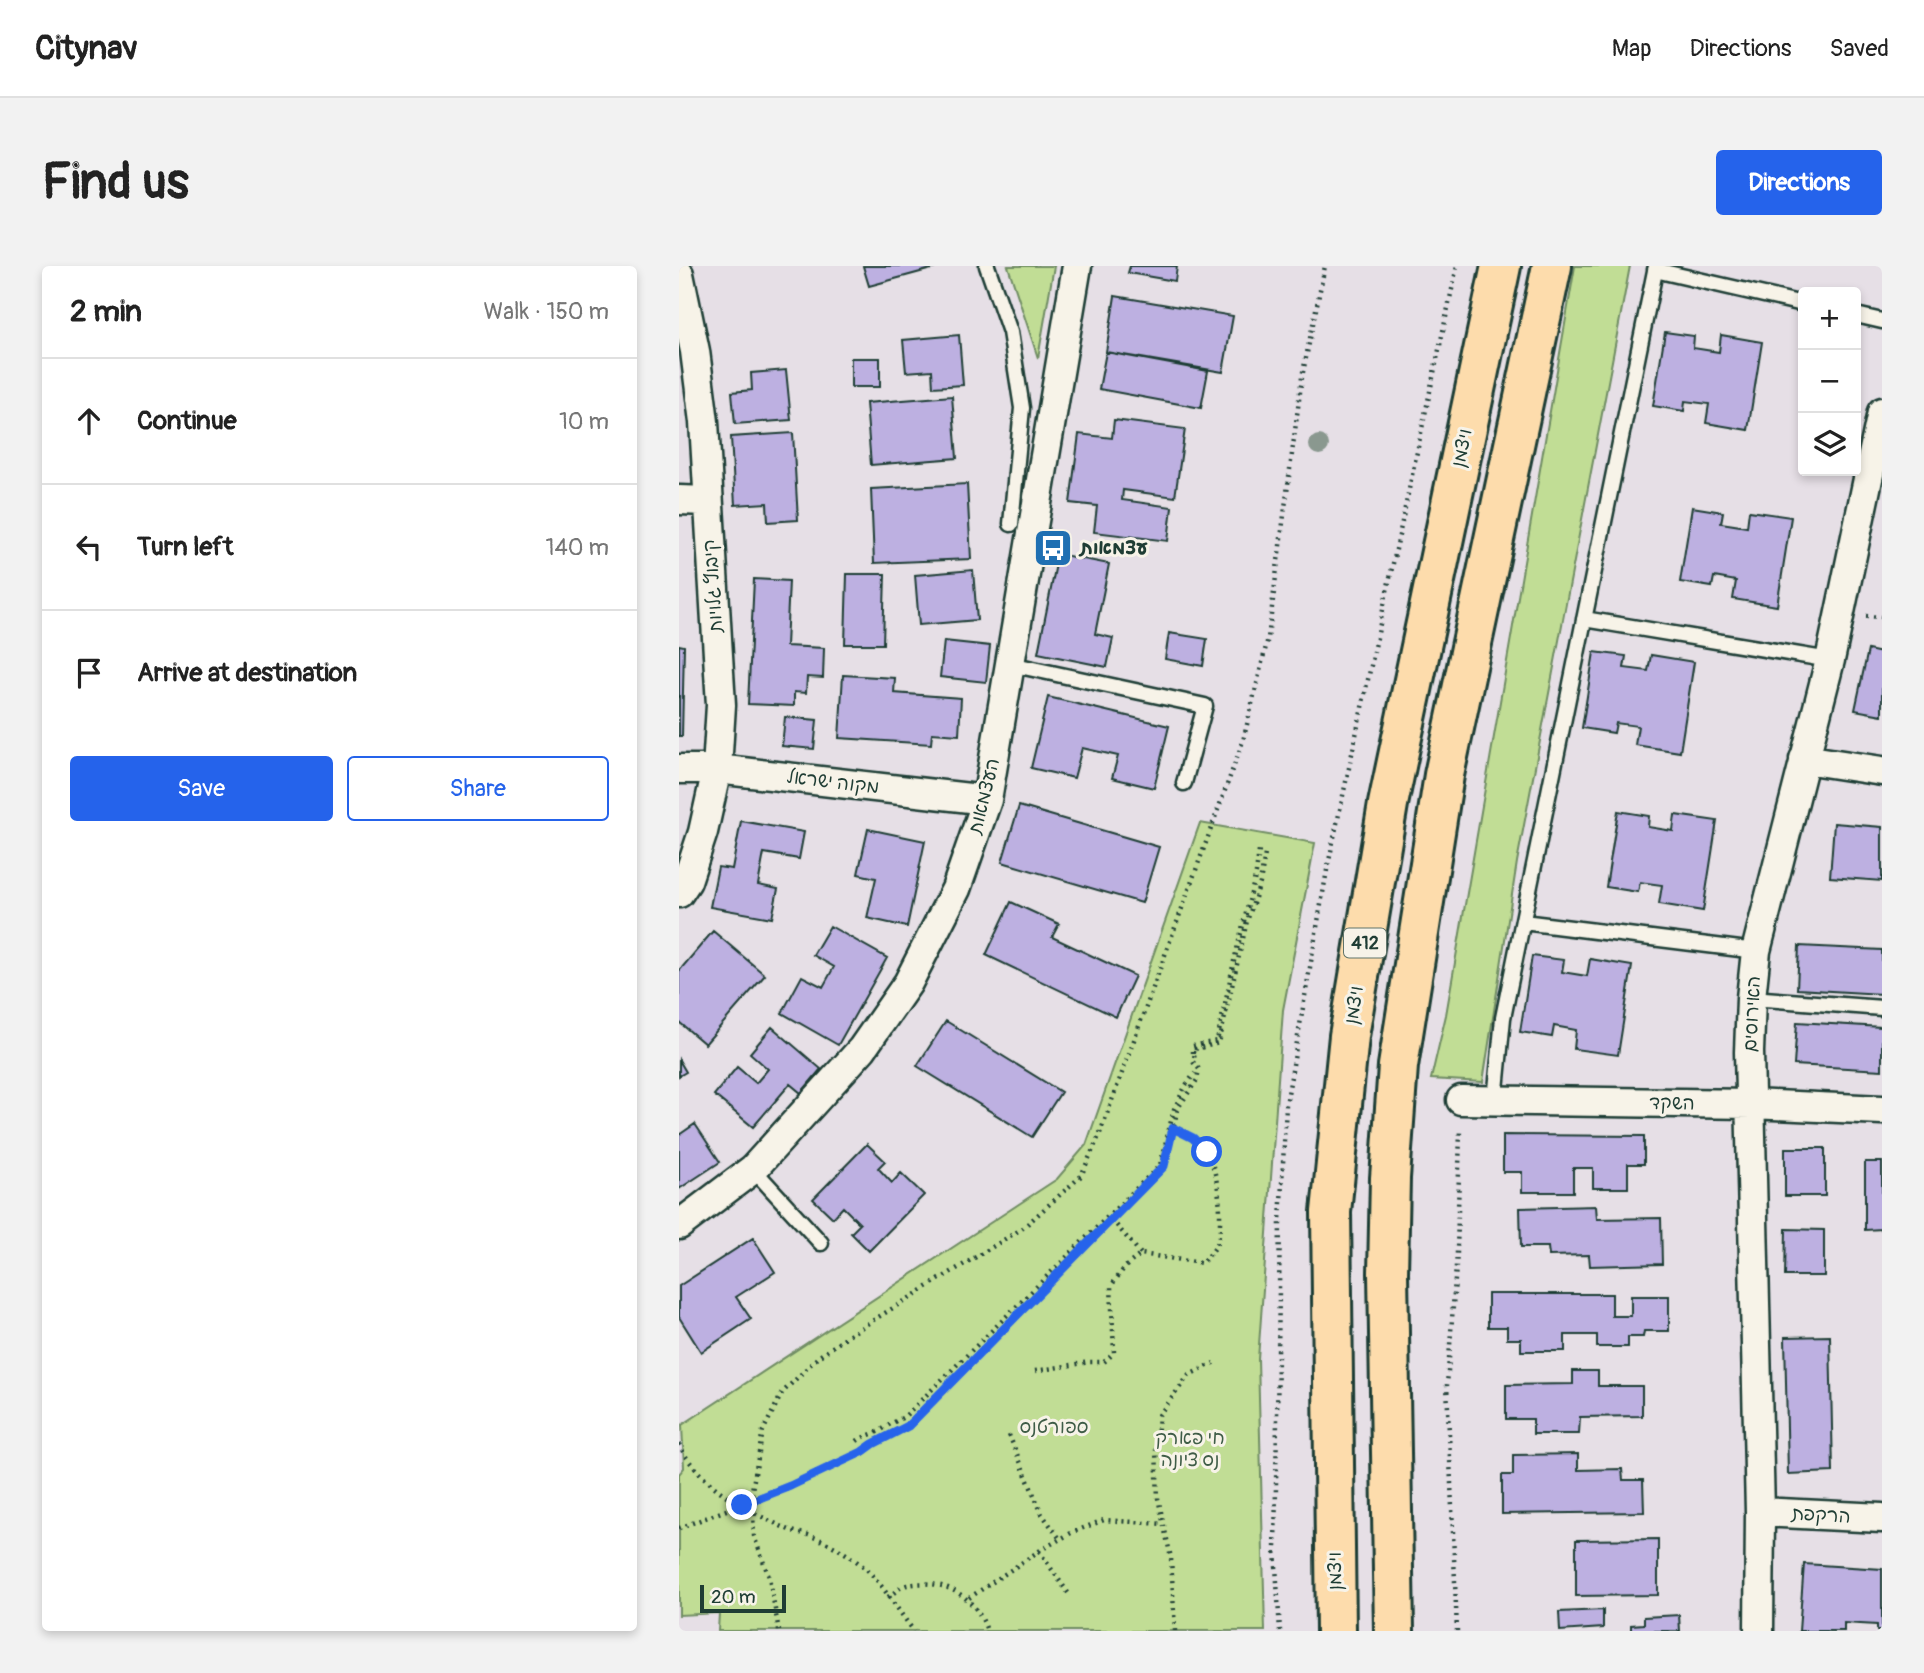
<!DOCTYPE html>
<meta charset="utf-8">
<style>
:root{--surface:#fff;--page:#f2f2f2;--text:#222;--muted:#767676;--line:#e0e0e0;--accent:#2563eb}
body{margin:0;font-family:Pangolin,"Playpen Sans Hebrew",sans-serif;background:var(--page);color:var(--text)}
.controls{position:absolute;right:21px;top:21px;display:grid;overflow:hidden;border-radius:7px;box-shadow:0 4px 10px #0003}
.controls button{width:63px;height:63px;display:grid;place-items:center;padding:0;border:0;border-bottom:2px solid var(--line);background:var(--surface);color:var(--text);font:35px sans-serif}
.scale{position:absolute;left:21px;bottom:18px;width:86px;box-sizing:border-box;padding-left:7px;border:4px solid #1f3d34;border-top:0;font-size:19px;line-height:24px;white-space:nowrap;color:#1f3d34;-webkit-text-stroke:5px #f7f3e8;paint-order:stroke}
.stop{position:absolute;width:21px;height:21px;margin:-16px;border:5px solid #2563eb;border-radius:50%;background:#fff}
.stop.end{background:#2563eb;border-color:#fff;box-shadow:0 2px 7px #0008}
.list{margin:0;padding:0;list-style:none}
h2{display:flex;justify-content:space-between;align-items:center;height:91px;margin:0;padding:0 28px;font-size:30px}
h2 small{font-size:23px;font-weight:400;color:var(--muted)}
.list li{display:grid;grid-template-columns:46px 1fr auto;gap:21px;align-items:center;box-sizing:border-box;height:126px;padding:0 28px;border-top:2px solid var(--line)}
.list b{display:block;font-size:26px;white-space:nowrap}
.list em{font-size:23px;font-style:normal;color:var(--muted)}
.actions{display:flex;gap:14px;padding:21px 28px}
.actions a{flex:1;padding:16px 0;border:2px solid var(--accent);border-radius:7px;text-align:center;font-size:24px;color:var(--accent)}
.actions .main{background:var(--accent);color:#fff}
.icon{flex:none;width:38px;height:38px;fill:none;stroke:currentColor;stroke-width:2;stroke-linecap:round;stroke-linejoin:round}
.map{position:relative;flex:none;width:1203px;height:1365px;overflow:hidden;border-radius:7px}
header{display:flex;align-items:center;gap:42px;box-sizing:border-box;height:98px;padding:0 35px;background:var(--surface);border-bottom:2px solid var(--line)}
header strong{font-size:33px}
nav{display:flex;gap:38px;margin-inline-start:auto;font-size:24px}
.intro{display:flex;align-items:center;justify-content:space-between;box-sizing:border-box;height:168px;padding:0 42px}
h1{margin:0;font-size:49px}
.button{padding:18px 32px;border-radius:7px;background:var(--accent);color:#fff;font-size:24px;font-weight:700}
main{display:flex;gap:42px;padding:0 42px}
aside{flex:1;background:var(--surface);border-radius:7px;box-shadow:0 4px 10px #0003}
.map>svg:first-child{display:block}
.green{fill:#c1dd95;stroke:#708d64;stroke-width:2}
.building{fill:#bdb0e1;stroke:#1f3d34;stroke-width:2}
.lines{fill:none;stroke-linecap:round;stroke-linejoin:round}
.service-casing{stroke:#1f3d34;stroke-width:19}
.minor-casing{stroke:#1f3d34;stroke-width:33}
.primary-casing{stroke:#1f3d34;stroke-width:44}
.path{stroke:#1f3d34;stroke-width:4.5;stroke-dasharray:2 5;stroke-linecap:butt}
.service{stroke:#f7f3e8;stroke-width:14}
.minor{stroke:#f7f3e8;stroke-width:28}
.primary{stroke:#fddcac;stroke-width:38}
.tree{fill:#8a988f}
.route{stroke:#2563eb;stroke-width:9}
.labels{text-anchor:middle;dominant-baseline:central;stroke-width:6;stroke-linejoin:round;paint-order:stroke}
.shield{fill:#f7f3e8;stroke:#60746a;stroke-width:2}
.shield-label{font-size:18px;font-weight:bold;fill:#1f3d34}
.street-label{font-size:19px;fill:#1f3d34;stroke:#f7f3e8}
.poi-label{font-size:19px;font-weight:bold;fill:#1f3d34;stroke:#f7f3e8;text-anchor:start}
.park-label{font-size:19px;fill:#3f5d47;stroke:#f7f3e8}
</style>
<header>
<strong>Citynav</strong>
<nav><a>Map</a><a>Directions</a><a>Saved</a></nav>
</header>
<div class="intro"><h1>Find us</h1><a class="button">Directions</a></div>
<main>
<aside>
<h2>2 min<small>Walk · 150 m</small></h2>
<ul class="list">
<li><svg class="icon" aria-label="ahead" viewBox="0 0 24 24"><path d="M12 20V5M6 11l6-6 6 6"/></svg><div><b>Continue</b></div><em>10 m</em></li>
<li><svg class="icon" aria-label="left" viewBox="0 0 24 24"><path d="M17 20v-9H6M10 6l-5 5 5 5"/></svg><div><b>Turn left</b></div><em>140 m</em></li>
<li><svg class="icon" aria-label="arrive" viewBox="0 0 24 24"><path d="M6 21V4h12l-3 4 3 4H6"/></svg><div><b>Arrive at destination</b></div></li>
</ul>
<div class="actions"><a class="main">Save</a><a>Share</a></div>
</aside>
<div class="map">
<svg width="1203" height="1365" viewBox="0 0 1203 1365">
<rect width="100%" height="100%" fill="#e6dfe6"/>
<filter id="ink" filterUnits="userSpaceOnUse"><feTurbulence type="fractalNoise" baseFrequency=".0143" numOctaves="2"/><feDisplacementMap in="SourceGraphic" scale="14" xChannelSelector="R" yChannelSelector="G"/><feConvolveMatrix kernelMatrix="1 2 1 2 8 2 1 2 1" color-interpolation-filters="sRGB"/></filter>
<g filter="url(#ink)">
<path class="green" d="M329,0H375L359,92Z
M896,0H951L838,596L804,816L752,813L767,749Z
M521,557L636,577L604,744L579,1093L586,1365H39L40,1347L0,1349V1208L5,1202L3,1159L378,913L407,879Z"/>
<path class="building" d="M184,0H255L256,2L190,20Z
M451,0H498L496,15L449,7Z
M436,30L554,50L544,106L427,86Z
M986,66L1015,70L1014,82L1040,86L1042,69L1083,76L1069,164L1027,157L1030,138L1006,135L1005,145L974,140Z
M280,69L284,119L254,121L253,104L227,106L224,74Z
M427,86L529,105L522,142L420,123Z
M172,92H201V121H172Z
M107,104L112,154L56,158L53,126L73,124L72,107Z
M273,130L278,192L192,199L187,137Z
M435,154L506,163L496,231L444,224L443,234L493,241L489,275L415,266L418,240L391,237L400,168L433,172Z
M114,167L119,254L89,256L88,237L56,239L52,171Z
M288,218L292,293L195,297L192,223Z
M1013,241L1044,246L1042,257L1068,261L1070,245L1112,251L1098,340L1054,333L1057,315L1035,311L1033,321L1001,316Z
M379,288L430,298L416,368L434,372L428,401L359,387Z
M294,304L298,354L240,359L236,309Z
M168,308H206L204,378H166Z
M75,313L110,315L107,380L145,382L144,412L128,411L127,427L115,426V440L69,438Z
M490,367L528,373L524,400L486,393Z
M265,375L311,380L307,416L261,411Z
M0,379L5,380L3,470H0Z
M1189,384L1203,387V449L1176,444Z
M915,386L947,390L945,402L969,405L972,389L1015,396L1001,486L956,479L959,460L937,457L935,467L903,462Z
M164,409L216,412L215,427L282,432L280,469L253,467L252,478L160,472Z
M369,431L490,460L475,522L433,512L439,490L403,482L395,512L352,502Z
M106,451L138,454L135,483L103,480Z
M340,540L480,581L463,637L323,596Z
M939,545L970,550L969,561L994,565L996,549L1038,555L1024,645L980,638L983,619L961,616L959,626L927,621Z
M62,555L125,566L120,593L85,587L79,619L99,623L93,652L31,641L39,601L53,603Z
M1155,557L1203,561V615L1151,611Z
M189,563L246,575L228,661L188,652L197,612L179,608Z
M332,636L380,658L373,671L456,710L437,751L307,689Z
M151,660L208,692L159,779L103,747L123,710L144,721L155,701L134,689Z
M34,665L86,709L26,778L0,756V705Z
M1120,680L1203,684V728L1118,723Z
M853,690L885,694L883,706L908,710L911,693L953,700L939,789L895,783L897,764L875,760L873,771L841,766Z
M267,755L382,826L353,871L238,800Z
M1118,756L1203,761V804L1115,799Z
M93,761L142,803L122,827L111,818L74,861L35,829L58,801L77,817L89,803L71,787Z
M0,794L7,806L0,810Z
M16,858L41,896L0,923V869Z
M824,869L965,870V898H949V922H914V902H894V926H843V906H824Z
M188,878L206,895L199,902L213,917L222,907L245,929L190,985L172,967L181,958L164,941L154,952L134,933Z
M1106,882H1146V930H1106Z
M1186,896H1203V963L1186,964Z
M917,940L918,953L982,952L983,998L911,1000L910,989L870,990L869,981H842L841,942Z
M1107,963L1145,964V1010H1106Z
M74,972L96,1006L57,1031L72,1053L22,1086L0,1051V1020Z
M809,1028H933V1050H952V1030H990V1065H965L964,1071H949V1081H918V1069H886V1085H842V1073H828V1061H809Z
M1151,1070L1154,1206L1109,1208L1106,1071Z
M894,1105H919V1120H963V1150L901,1151L900,1168H854V1153H827V1119L894,1118Z
M899,1188V1204L943,1203L944,1214H964L965,1246L823,1248V1209H834V1189Z
M979,1273V1329L897,1330V1274Z
M1125,1298L1203,1303V1365H1198V1359L1165,1357V1365H1120Z
M924,1344V1362L881,1365L880,1346Z
M1000,1349L1001,1365H952V1359L965,1358V1351Z"/>
<g class="lines">
<g class="service-casing">
<path id="service" d="M308,0L331,66L343,142L332,258
M976,4L1124,38
M1177,49L1203,55
M905,353L1151,394
M331,398L526,440L505,517
M844,656L1077,685
M1072,732L1203,742
M816,834L824,752L977,0
M74,903L142,977"/>
</g>
<g class="minor-casing">
<path id="minor" d="M0,8L16,85L25,156L42,439L38,503L24,566L8,615L0,627
M0,234L29,235
M1125,493L1203,505
M0,503H38L308,534
M782,834L1073,838L1203,844
M0,959L74,903L183,783L229,717L277,623L308,534L398,0
M1081,1246L1203,1252
M1080,1365L1081,1246L1070,786L1072,732L1077,685L1151,394L1203,146"/>
</g>
<g class="primary-casing">
<path id="primary" d="M657,1365L652,946L670,770L709,538L822,0
M715,1365L709,1007L711,912L719,800L765,509L873,0"/>
</g>
<path class="path" d="M1187,350L1203,351
M514,787V780L538,775L555,695L577,607L580,585
M433,954L462,988
M356,1105L411,1096H425L435,1087L432,1020L446,1001L462,988L523,997C528,991 537,983 539,975C544,953 540,902 526,884C517,873 507,868 494,862
M330,1169L363,1248L381,1273
M178,1175C186,1169 197,1168 204,1163C211,1158 217,1155 225,1151L481,899L495,843L507,819L516,807
M0,1178C19,1219 69,1245 108,1263C117,1267 126,1267 134,1271C152,1277 170,1289 185,1301C201,1314 221,1348 235,1365
M0,1262L111,1220L183,1186L194,1178L229,1160L485,900L499,842L518,814L520,803L514,796L517,783L540,777L568,655L581,617L586,588
M360,1285L392,1331
M209,1331C215,1327 221,1321 228,1319C265,1312 297,1330 308,1365
M290,1332L360,1285L394,1266L425,1254L484,1258
M100,1365L90,1311L75,1270L73,1224L84,1165L103,1127L139,1091L175,1066L344,962L402,910L420,870L564,475L589,372L623,111L646,0
M496,1365L492,1292L479,1232L477,1184L480,1149L510,1109L535,1097
M601,1365L596,1284L601,956L607,839L648,604L778,0
M778,1365L768,1119L778,987L781,862"/>
<use href="#service" class="service"/>
<use href="#minor" class="minor"/>
<use href="#primary" class="primary"/>
</g>
<circle class="tree" cx="640" cy="179" r="10"/>
</g>
<g class="lines" filter="url(#ink)">
<path class="route" d="M63,1239L111,1220L183,1186L194,1178L229,1160L485,900L494,862L514,872L528,886"/>
</g>
<defs>
<g id="bus-square" transform="scale(2.0125)"><rect x="-9" y="-9" width="18" height="18" rx="4" fill="#1f6fb2" stroke="#f7f3e8"/><path d="M-5-6H5V4H4V6H2V4H-2V6H-4V4H-5ZM-3.5-4V0h7V-4ZM-3.5 1.2v1.5H-2V1.2ZM2 1.2v1.5H3.5V1.2Z" fill="#fff"/></g>
</defs>
<g fill-rule="evenodd">
<use href="#bus-square" x="374" y="282"/>
</g>
<g class="labels">
<rect class="shield" x="665" y="662.5" width="42" height="29" rx="5"/>
<g class="shield-label">
<text x="686" y="677">412</text>
</g>
<g class="street-label">
<text transform="translate(783 182) rotate(-78)">ויצמן</text>
<text transform="translate(34 320) rotate(-94)">קיבוץ גלויות</text>
<text transform="translate(154 516) rotate(7)">מקוה ישראל</text>
<text transform="translate(305 530) rotate(-76)">העצמאות</text>
<text transform="translate(675 739) rotate(-81)">ויצמן</text>
<text transform="translate(1073 748) rotate(-87)">האירוסים</text>
<text transform="translate(993 837) rotate(1)">השקד</text>
<text transform="translate(1142 1249) rotate(3)">הרקפת</text>
<text transform="translate(656 1305) rotate(-91)">ויצמן</text>
</g>
<g class="poi-label">
<text x="401" y="282">עצמאות</text>
</g>
<g class="park-label">
<text x="375" y="1161">ספורטנס</text>
<text x="511" y="1172">חי פארק<tspan x="511" dy="22">נס ציונה</tspan></text>
</g>
</g>
</svg>
<div class="controls">
<button>+</button>
<button>−</button>
<button><svg class="icon" aria-label="layers" viewBox="0 0 24 24"><path d="M12 4l9 5-9 5-9-5zM3 14l9 5 9-5"/></svg></button>
</div>
<div class="scale">20 m</div>
<div class="stop" style="left:528px;top:886px"></div>
<div class="stop end" style="left:63px;top:1239px"></div>
</div>
</main>
